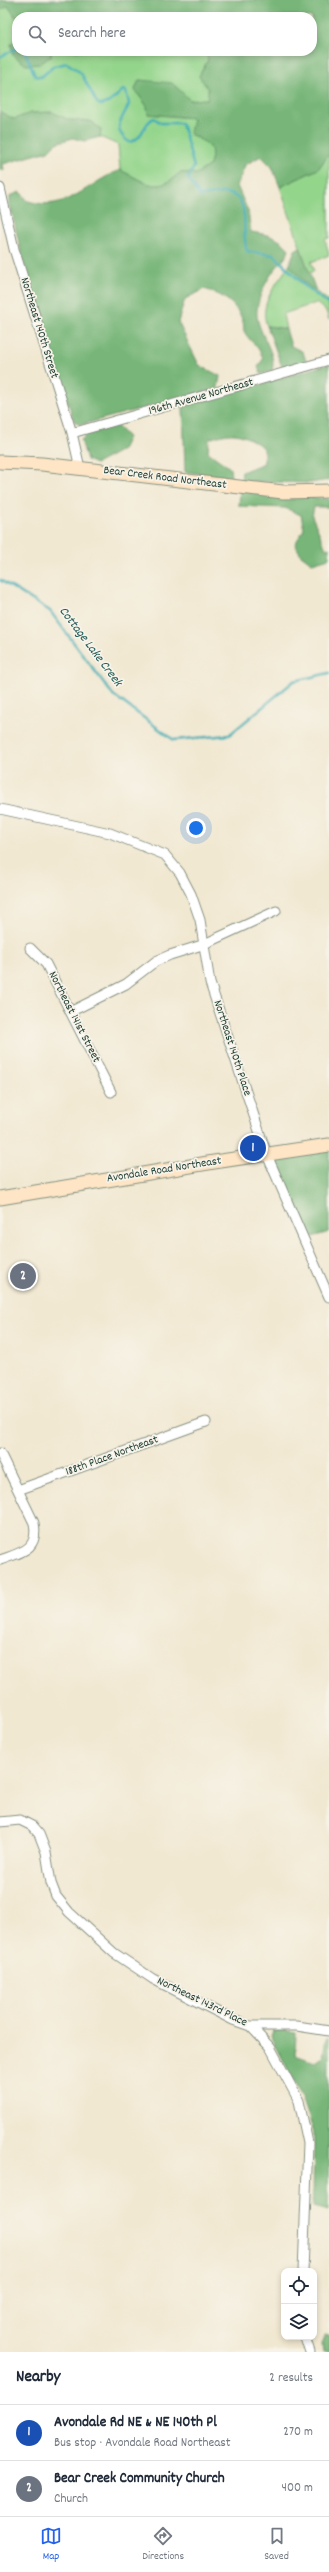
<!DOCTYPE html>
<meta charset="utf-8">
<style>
:root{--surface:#fff;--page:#f6f6f7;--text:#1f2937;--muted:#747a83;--line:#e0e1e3;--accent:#2563eb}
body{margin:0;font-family:Dekko,sans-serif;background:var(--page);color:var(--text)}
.controls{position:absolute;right:12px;bottom:12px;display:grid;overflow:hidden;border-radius:8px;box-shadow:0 2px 6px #0003}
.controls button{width:36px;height:36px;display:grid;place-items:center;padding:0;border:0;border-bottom:1px solid var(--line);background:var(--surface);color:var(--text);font:20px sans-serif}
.you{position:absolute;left:196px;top:828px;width:14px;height:14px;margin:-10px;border:3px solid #fff;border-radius:50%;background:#1a73e8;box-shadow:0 0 0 6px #1a73e833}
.badge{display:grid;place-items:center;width:26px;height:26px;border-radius:50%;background:var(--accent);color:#fff;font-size:13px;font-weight:700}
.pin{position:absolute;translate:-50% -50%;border:2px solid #fff;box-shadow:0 1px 4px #0006}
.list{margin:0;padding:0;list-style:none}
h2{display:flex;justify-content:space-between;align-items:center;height:52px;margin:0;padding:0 16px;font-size:17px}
h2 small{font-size:13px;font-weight:400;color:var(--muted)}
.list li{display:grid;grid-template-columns:26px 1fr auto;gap:12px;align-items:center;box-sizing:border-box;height:56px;padding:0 16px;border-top:1px solid var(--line)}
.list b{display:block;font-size:15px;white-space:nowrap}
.list p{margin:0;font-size:13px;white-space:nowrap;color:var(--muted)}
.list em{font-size:13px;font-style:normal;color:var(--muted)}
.icon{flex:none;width:22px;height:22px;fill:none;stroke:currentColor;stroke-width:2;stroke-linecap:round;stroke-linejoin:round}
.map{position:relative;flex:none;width:329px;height:2352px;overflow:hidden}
.search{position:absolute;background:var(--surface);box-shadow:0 2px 6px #0003;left:12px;right:12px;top:12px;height:44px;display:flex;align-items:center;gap:10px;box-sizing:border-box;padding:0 14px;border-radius:16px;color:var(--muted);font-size:15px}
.sheet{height:164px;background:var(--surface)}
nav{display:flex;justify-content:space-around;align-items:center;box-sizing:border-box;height:56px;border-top:1px solid var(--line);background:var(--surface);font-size:11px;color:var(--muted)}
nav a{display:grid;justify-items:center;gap:2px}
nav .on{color:var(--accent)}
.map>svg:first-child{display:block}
.green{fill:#94d58c;stroke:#5a8960}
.forest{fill:#77b678;stroke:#4b7a56}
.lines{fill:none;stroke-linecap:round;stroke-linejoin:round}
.stream{stroke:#3aabb6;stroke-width:2.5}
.street-casing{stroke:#889282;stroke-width:11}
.secondary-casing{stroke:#889282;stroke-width:15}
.street{stroke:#fff;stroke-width:9}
.secondary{stroke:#fde5c5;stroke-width:13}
.labels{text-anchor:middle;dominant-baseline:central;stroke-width:3.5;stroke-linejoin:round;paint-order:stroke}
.street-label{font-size:12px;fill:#1f3d34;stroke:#f7f3e8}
.water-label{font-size:13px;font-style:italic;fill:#275e5b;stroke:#f7f3e8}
</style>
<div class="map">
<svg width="329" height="2352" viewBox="0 0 329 2352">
<rect width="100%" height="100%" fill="#f7f3e8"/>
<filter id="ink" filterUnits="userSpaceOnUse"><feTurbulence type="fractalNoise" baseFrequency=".025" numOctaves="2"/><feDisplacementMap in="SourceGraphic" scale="8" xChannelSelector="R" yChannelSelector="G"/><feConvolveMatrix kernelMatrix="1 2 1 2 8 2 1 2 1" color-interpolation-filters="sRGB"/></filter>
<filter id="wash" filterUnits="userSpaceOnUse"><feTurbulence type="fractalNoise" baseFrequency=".012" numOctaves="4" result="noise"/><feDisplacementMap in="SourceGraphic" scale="16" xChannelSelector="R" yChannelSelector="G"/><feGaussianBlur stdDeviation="0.9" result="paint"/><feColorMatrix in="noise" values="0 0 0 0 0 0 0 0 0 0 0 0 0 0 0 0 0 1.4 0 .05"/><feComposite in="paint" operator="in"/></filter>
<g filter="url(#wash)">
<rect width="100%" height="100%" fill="#f1e8d1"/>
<path class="green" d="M8,6C18,19 22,32 11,45L13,55L51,56V51H155C168,56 191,51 206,51L208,60L199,76L209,89L208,99L190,100L153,82L139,80L135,90L147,106L148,114L193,118L190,134C207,144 216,144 210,165L196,175L180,172C157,196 146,182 120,170L118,145L100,137L101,129L90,121L69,120L52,112L31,113L14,119L0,112V10Z
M329,154V238L325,239L329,255L311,262L314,271L309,273L280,187L318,169Z
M289,265L308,286L329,301V320L326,311L316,303L283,314L286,329L267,326C258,303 277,284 289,265Z"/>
<path class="forest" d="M0,0H329V154L318,169L280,187L272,167L261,156L245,165L237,186L248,211L251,232C266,234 279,237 289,249C287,259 281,261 276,268C266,280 259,295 257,310C255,331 278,352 272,371L261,374L258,367L263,359C258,343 250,343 244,331C243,328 244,324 243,322C237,303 221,294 204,289L185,299L178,322L199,365L220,376L218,388L80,425L74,421L23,260L10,204V196L20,192L28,201C67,213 87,183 120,170C146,182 157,196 180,172L196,174L210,165C216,144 207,144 190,134L193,118L148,114L147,106L135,90L139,80L172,83L190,100L208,99V89L199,76L208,60L206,51H312V17H100L98,13L89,17L17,18L8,6L0,10Z
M17,37V51H51V56L40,64L26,65L13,55L11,45Z
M0,112L14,119L31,113L52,112L69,120L90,121L101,129L100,137L84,141L73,138L56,143L48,151L3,164L4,170L0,171Z
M300,247L316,291L308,286L289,265L295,250Z
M267,326L286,329L291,346L303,352L306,361L286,368L282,367Z
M329,364V480L310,483L241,481L242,472L264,463V448C243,433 234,430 209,439L208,452L230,468L231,477L185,472L183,407Z
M117,426L128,437L122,450L96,464L87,460L81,440L88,434Z
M240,490L329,499V507H314L312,516L326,549L329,548V558L312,563L301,555L295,544L304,529L301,515L285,508L239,506Z
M329,1150V1232L309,1238L276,1163L279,1158Z
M281,2030L296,2032L295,2055L315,2062L323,2056L326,2039H329L328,2211L313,2207L314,2133L302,2097L271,2036L273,2031Z
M325,2335L329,2336V2352H322L321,2344Z"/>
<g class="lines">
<path class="stream" d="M25,51L35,76L41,77L54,66L67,63L81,73L97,103L101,105L110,102L123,90L126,91L129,104C123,119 110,128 129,142C144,140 142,123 154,118L161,123H180L183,127L194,167L188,178L200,196C208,196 217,192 225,193C254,195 240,234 247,251L274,255L308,289L329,304
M0,57L17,48
M0,580L50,611L113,695L174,740L229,735L294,681L329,673"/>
</g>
</g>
<g filter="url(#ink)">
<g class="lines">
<g class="street-casing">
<path id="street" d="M0,188L14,249L72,433L80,468
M72,433L329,360
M0,809L110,833L165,855L180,873L191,894L200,920L210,983L267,1155L329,1297
M30,948L46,964L111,1092
M72,1011L126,984L156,961L170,955L202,945L276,911
M0,1453L34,1523C39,1550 22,1552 0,1560
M18,1490L206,1422
M0,1822L20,1820L32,1826L39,1834L46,1852L51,1883L56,1896L69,1912L114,1953L153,1979L233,2020L250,2026L270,2047L299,2101L308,2143L303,2271
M250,2026H297L329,2031
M305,2337L310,2352"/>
</g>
<g class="secondary-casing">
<path id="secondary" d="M0,462L42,464L283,492L329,491
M0,1198L214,1162L329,1145"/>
</g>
<use href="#street" class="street"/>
<use href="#secondary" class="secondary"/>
</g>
</g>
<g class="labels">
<g class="street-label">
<text transform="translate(39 328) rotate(73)">Northeast 140th Street</text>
<text transform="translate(201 397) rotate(-16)">196th Avenue Northeast</text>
<text transform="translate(165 478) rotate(7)">Bear Creek Road Northeast</text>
<text transform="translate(74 1017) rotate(63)">Northeast 141st Street</text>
<text transform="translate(232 1048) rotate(72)">Northeast 140th Place</text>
<text transform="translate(164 1170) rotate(-9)">Avondale Road Northeast</text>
<text transform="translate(112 1456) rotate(-20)">188th Place Northeast</text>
<text transform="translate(202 2002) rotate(26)">Northeast 143rd Place</text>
</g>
<g class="water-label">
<text transform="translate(90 647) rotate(53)">Cottage Lake Creek</text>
</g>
</g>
</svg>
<div class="controls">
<button><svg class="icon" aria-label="locate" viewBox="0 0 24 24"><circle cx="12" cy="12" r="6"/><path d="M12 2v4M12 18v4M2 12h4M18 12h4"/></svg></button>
<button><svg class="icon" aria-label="layers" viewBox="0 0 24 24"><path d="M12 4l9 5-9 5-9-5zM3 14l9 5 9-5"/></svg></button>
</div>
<div class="you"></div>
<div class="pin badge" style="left:253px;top:1148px;background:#1a4fb4">1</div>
<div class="pin badge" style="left:23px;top:1276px;background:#6b7280">2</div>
<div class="search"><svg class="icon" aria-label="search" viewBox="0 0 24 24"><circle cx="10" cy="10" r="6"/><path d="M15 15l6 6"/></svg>Search here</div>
</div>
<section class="sheet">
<h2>Nearby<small>2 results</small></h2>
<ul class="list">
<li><span class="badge" style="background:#1a4fb4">1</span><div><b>Avondale Rd NE &amp; NE 140th Pl</b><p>Bus stop · Avondale Road Northeast</p></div><em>270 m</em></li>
<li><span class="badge" style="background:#6b7280">2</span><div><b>Bear Creek Community Church</b><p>Church</p></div><em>400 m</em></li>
</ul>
</section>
<nav>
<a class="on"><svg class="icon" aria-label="map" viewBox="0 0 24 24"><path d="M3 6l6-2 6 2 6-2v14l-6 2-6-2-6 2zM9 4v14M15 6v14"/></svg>Map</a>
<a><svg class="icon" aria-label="directions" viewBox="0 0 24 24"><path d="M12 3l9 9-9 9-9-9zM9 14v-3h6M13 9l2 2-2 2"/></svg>Directions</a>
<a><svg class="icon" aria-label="saved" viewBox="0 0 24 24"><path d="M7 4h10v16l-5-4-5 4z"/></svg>Saved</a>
</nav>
